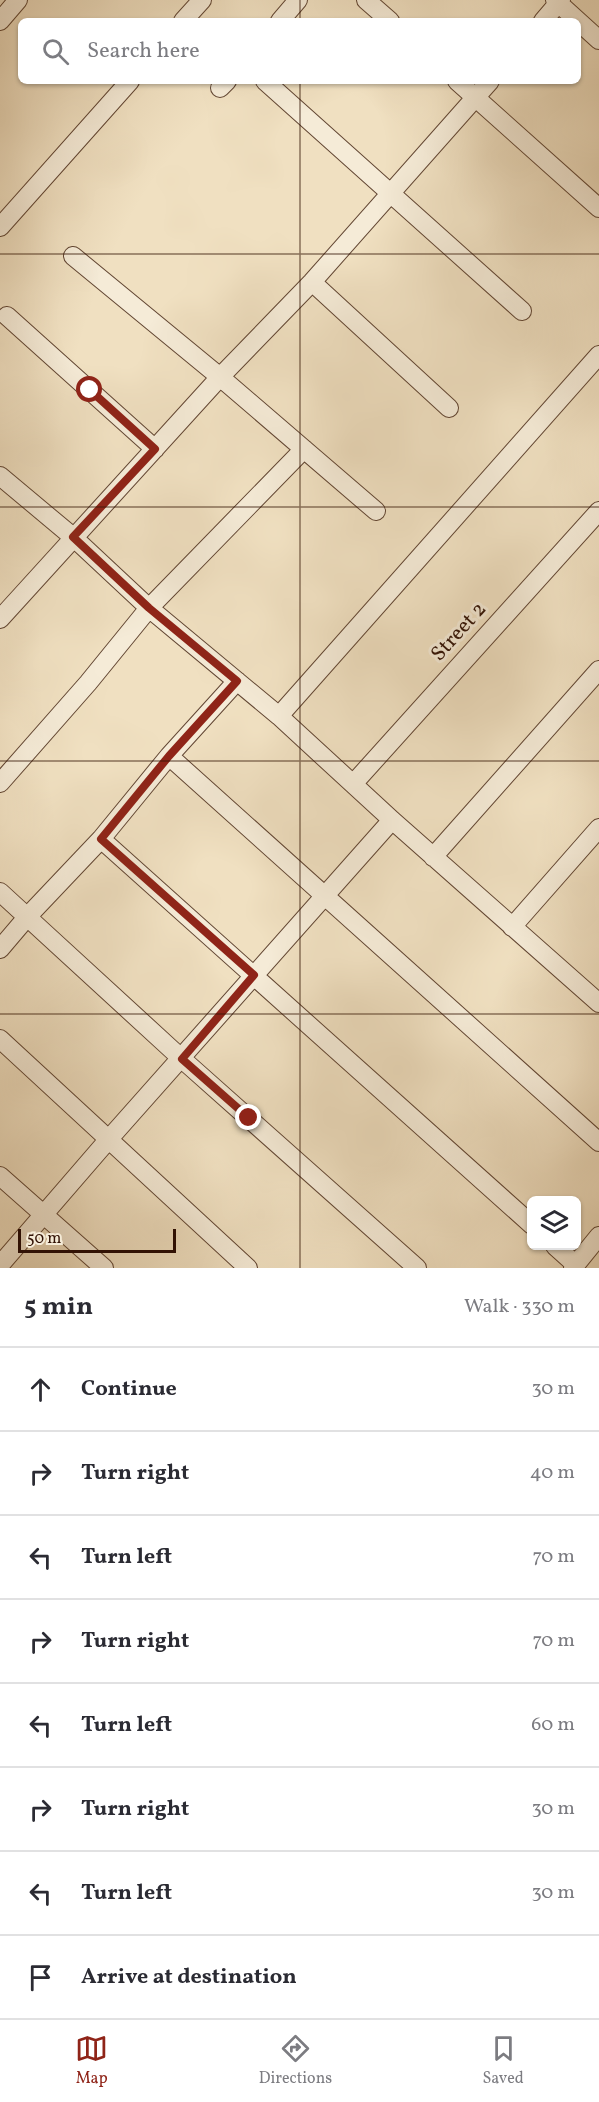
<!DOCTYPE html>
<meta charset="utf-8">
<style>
:root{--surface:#fff;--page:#f7f7f7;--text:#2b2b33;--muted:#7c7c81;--line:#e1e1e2;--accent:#8f2418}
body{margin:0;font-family:Vollkorn,serif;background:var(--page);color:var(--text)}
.controls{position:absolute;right:18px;bottom:18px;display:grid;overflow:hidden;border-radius:9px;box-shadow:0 2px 4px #0004}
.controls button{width:54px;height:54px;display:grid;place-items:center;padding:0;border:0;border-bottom:2px solid var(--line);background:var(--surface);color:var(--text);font:30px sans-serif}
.scale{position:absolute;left:18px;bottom:15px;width:158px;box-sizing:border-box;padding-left:6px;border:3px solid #321204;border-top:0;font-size:16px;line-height:21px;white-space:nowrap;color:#321204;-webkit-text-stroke:4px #f5ebd7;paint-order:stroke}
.stop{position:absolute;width:18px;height:18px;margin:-14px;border:4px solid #8f2418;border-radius:50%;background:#fff}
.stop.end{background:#8f2418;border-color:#fff;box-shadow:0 2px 6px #0008}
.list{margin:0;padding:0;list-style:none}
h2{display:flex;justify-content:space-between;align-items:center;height:78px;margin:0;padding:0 24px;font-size:26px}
h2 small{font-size:20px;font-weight:400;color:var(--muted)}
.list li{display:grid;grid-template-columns:39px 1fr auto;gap:18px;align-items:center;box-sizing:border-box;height:84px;padding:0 24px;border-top:2px solid var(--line)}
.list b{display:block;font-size:22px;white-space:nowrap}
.list em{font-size:20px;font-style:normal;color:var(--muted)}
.icon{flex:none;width:33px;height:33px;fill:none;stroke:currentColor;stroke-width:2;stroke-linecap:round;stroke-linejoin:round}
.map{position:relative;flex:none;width:599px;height:1268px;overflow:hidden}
.search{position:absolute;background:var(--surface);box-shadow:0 2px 4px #0004;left:18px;right:18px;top:18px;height:66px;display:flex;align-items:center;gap:15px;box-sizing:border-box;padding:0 21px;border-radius:9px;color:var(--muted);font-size:22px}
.sheet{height:750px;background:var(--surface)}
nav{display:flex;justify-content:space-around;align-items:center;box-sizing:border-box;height:84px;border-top:2px solid var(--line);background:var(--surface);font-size:16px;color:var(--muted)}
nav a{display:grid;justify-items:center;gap:3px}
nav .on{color:var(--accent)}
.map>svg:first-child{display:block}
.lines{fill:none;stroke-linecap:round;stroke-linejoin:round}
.street-casing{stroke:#624633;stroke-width:20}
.street{stroke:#f5ebd7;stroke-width:18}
.route{stroke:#8f2418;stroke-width:8}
.grid{fill:none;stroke:#321204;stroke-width:1.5;stroke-opacity:0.55}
.labels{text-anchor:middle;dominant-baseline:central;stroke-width:6;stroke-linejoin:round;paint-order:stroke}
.street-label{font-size:21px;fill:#321204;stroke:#f5ebd7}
</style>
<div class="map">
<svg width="599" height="1268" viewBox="0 0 599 1268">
<rect width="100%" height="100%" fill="#f0e0c1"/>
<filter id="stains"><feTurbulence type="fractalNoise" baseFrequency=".00333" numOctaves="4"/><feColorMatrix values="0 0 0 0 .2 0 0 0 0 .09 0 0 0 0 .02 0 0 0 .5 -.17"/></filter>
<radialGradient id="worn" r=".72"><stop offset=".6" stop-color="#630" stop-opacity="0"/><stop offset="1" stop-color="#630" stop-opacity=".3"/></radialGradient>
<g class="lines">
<g class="street-casing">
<path id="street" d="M366,0L390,21
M555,0L599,40
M0,21L18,0
M183,21L202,0
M280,21L298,0
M543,21L561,0
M265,81L522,311
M457,81L599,208
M220,88L227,81
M0,227L130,81
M73,256L220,377L376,511
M312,282L449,408
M7,316L155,449
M0,476L73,537L149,608L279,716L392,820L599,1003
M0,619L220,377L312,282L490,81
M279,716L599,355
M169,756L599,1142
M0,783L88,683L149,608L304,449
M353,784L599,511
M101,839L532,1225
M433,857L599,670
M0,892L182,1059L417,1268
M512,927L599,828
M0,949L28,916L101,839L169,756L237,681
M0,1039L248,1268
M0,1176L104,1268
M555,1246L576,1265
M0,1265L108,1140L392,820
M573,1268L599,1236"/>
</g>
<use href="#street" class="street"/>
</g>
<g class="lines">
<path class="route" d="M90,390L155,449L73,537L149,608L237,681L169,756L101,839L254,975L182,1059L249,1118"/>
</g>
<path class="grid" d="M300,0V21M300,81V1268M0,254H599M0,507H599M0,761H599M0,1014H599"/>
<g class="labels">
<g class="street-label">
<text transform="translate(459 632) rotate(-48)">Street 2</text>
</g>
</g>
<rect width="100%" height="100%" filter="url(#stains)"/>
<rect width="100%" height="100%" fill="url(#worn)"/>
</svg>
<div class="controls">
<button><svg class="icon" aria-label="layers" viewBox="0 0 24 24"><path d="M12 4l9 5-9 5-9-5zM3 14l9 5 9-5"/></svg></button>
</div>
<div class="scale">50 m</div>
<div class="stop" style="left:90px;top:390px"></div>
<div class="stop end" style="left:249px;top:1118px"></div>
<div class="search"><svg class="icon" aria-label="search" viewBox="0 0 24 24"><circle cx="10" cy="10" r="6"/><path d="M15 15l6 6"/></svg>Search here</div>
</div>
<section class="sheet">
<h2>5 min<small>Walk · 330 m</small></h2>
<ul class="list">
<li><svg class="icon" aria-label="ahead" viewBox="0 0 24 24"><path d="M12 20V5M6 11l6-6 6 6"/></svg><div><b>Continue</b></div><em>30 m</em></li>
<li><svg class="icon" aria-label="right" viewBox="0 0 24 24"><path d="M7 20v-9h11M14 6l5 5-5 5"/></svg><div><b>Turn right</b></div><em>40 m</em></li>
<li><svg class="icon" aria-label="left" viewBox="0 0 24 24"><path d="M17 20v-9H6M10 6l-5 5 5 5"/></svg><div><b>Turn left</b></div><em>70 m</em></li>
<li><svg class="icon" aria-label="right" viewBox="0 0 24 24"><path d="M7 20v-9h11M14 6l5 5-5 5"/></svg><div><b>Turn right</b></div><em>70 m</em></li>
<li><svg class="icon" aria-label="left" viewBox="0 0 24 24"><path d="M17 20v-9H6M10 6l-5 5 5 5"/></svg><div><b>Turn left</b></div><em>60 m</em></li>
<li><svg class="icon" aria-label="right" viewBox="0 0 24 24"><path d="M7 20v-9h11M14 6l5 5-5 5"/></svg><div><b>Turn right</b></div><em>30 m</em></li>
<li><svg class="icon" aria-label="left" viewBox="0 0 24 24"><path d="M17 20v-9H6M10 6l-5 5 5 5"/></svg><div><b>Turn left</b></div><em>30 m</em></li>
<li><svg class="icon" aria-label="arrive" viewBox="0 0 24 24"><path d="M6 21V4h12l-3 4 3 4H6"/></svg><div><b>Arrive at destination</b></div></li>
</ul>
</section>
<nav>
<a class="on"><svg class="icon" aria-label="map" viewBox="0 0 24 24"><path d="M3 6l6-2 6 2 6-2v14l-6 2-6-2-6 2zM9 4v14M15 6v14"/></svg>Map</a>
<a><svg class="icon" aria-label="directions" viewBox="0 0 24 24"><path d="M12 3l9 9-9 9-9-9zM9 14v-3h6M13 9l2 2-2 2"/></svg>Directions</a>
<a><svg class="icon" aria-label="saved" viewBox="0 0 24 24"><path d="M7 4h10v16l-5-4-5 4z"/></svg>Saved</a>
</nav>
